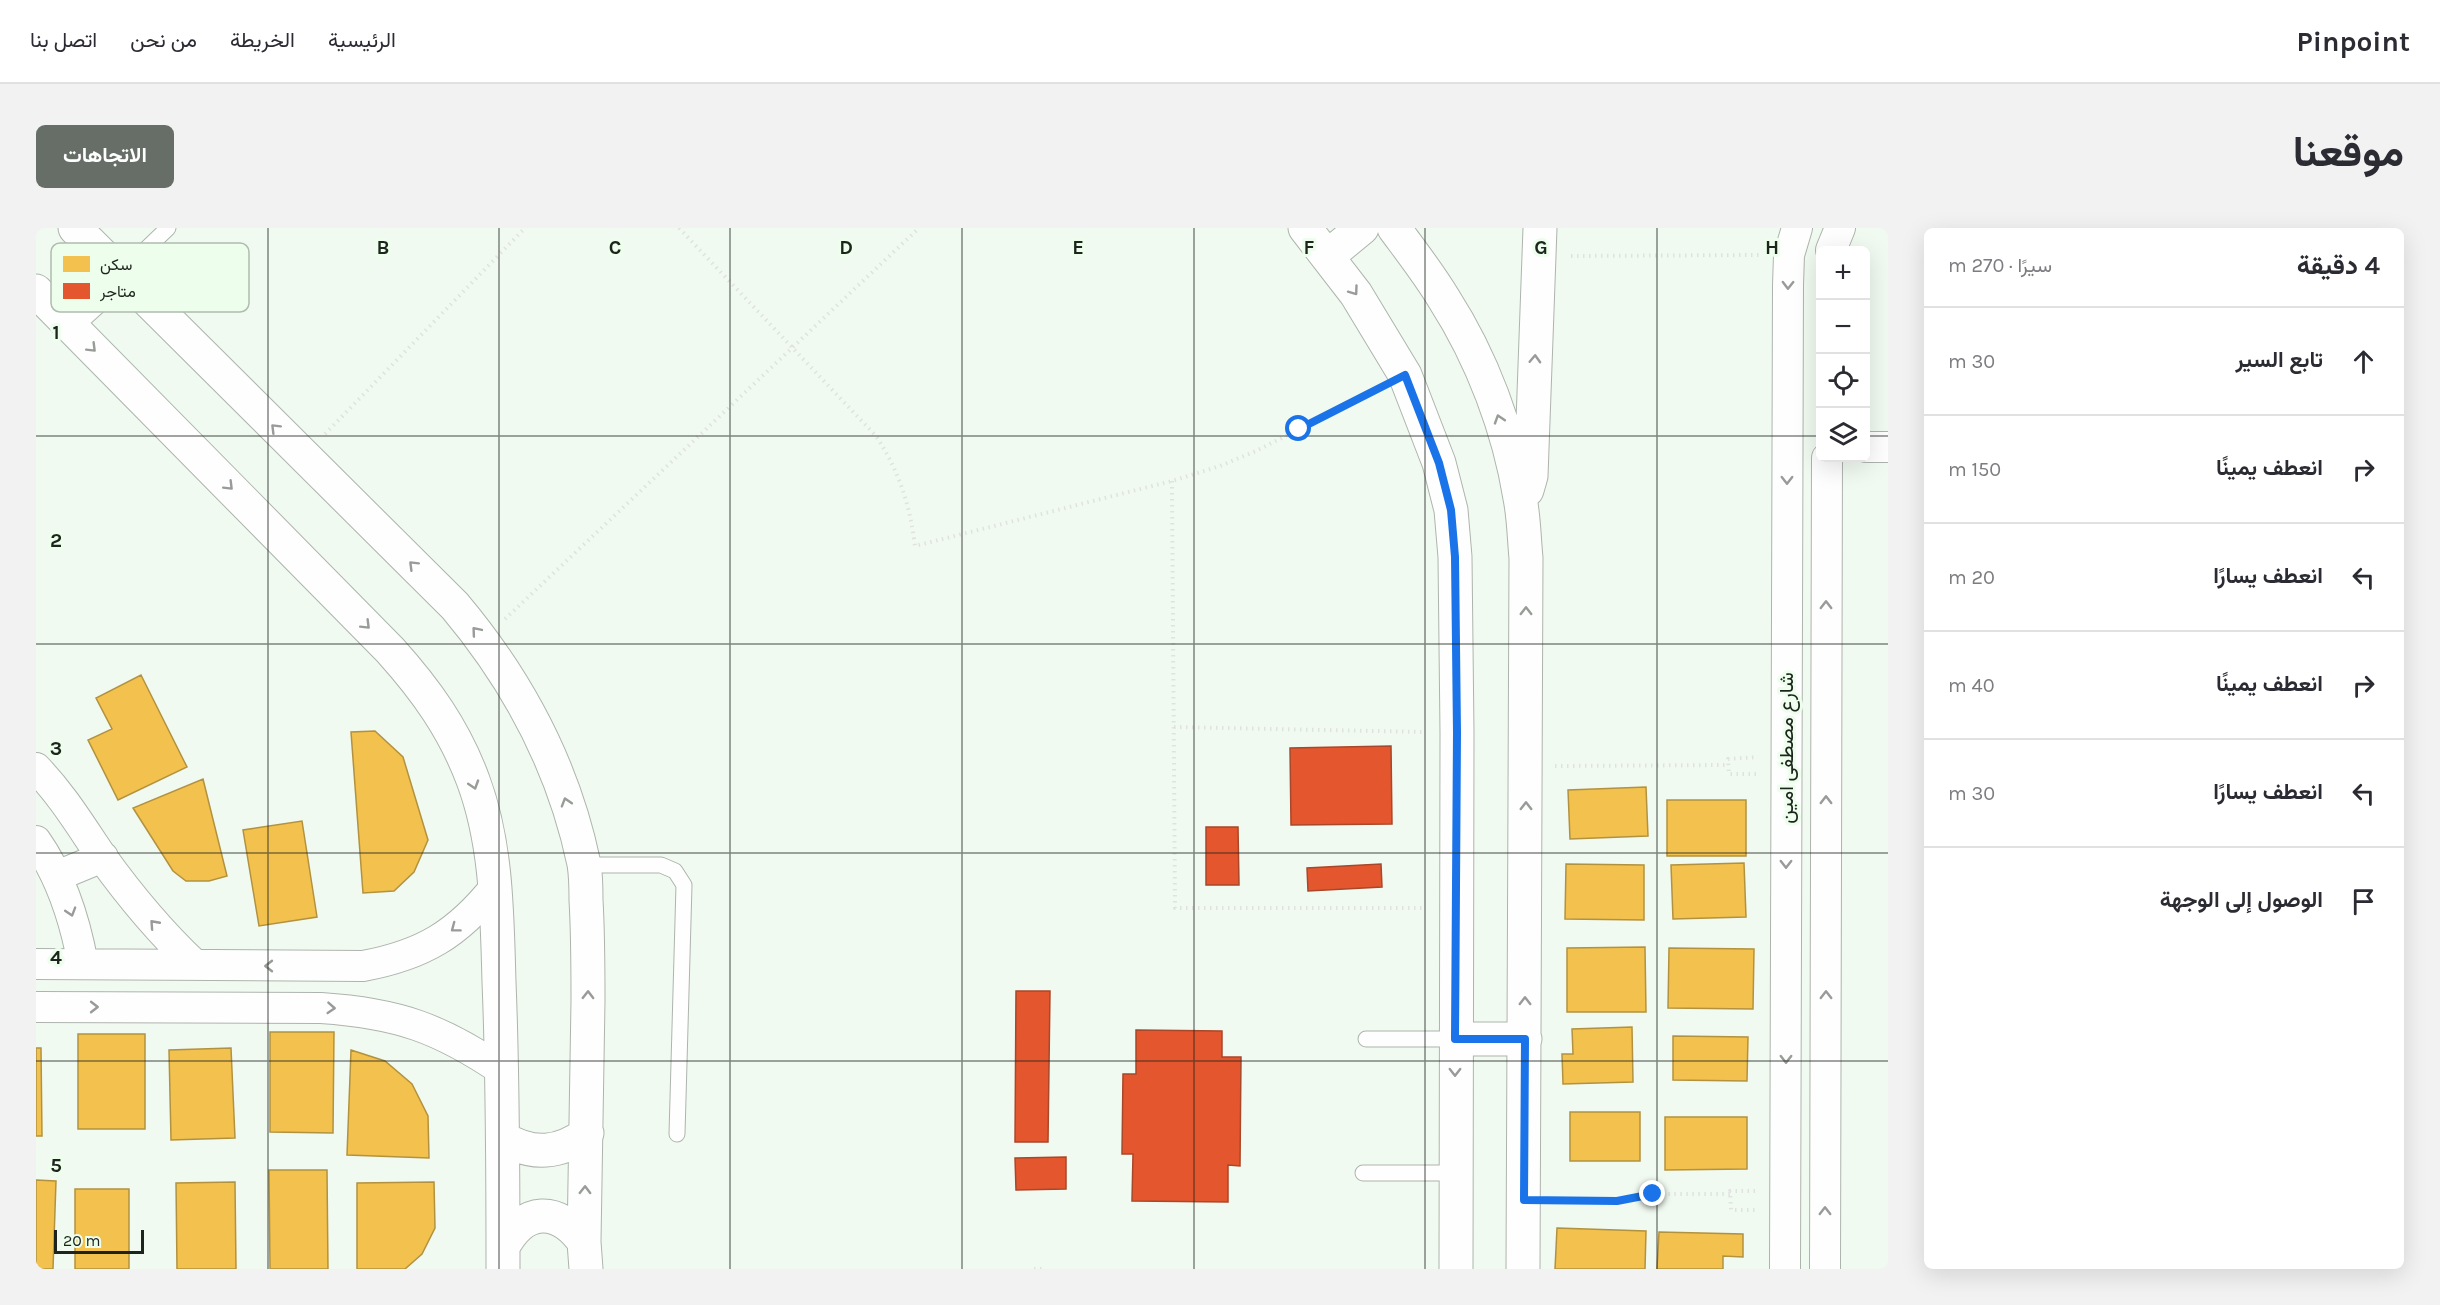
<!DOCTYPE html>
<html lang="ar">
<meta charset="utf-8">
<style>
:root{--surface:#fff;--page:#f2f2f3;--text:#2b2b33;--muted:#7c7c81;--line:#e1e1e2;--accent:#676e67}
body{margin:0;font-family:Karla,Vazirmatn,sans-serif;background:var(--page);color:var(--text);direction:rtl}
.controls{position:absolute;right:18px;top:18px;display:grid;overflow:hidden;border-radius:9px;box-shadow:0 6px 24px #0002}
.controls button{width:54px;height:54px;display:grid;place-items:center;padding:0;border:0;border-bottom:2px solid var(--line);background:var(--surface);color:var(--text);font:30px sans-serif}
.scale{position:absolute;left:18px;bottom:15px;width:90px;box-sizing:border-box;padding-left:6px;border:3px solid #1d231d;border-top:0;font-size:16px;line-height:21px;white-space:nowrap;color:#1d231d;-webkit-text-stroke:4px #edfeed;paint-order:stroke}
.stop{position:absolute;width:18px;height:18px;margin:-14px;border:4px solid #1a73e8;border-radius:50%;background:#fff}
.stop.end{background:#1a73e8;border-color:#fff;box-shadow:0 2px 6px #0008}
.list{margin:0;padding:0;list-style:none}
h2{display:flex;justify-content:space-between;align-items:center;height:78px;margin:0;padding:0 24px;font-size:26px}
h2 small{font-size:20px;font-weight:400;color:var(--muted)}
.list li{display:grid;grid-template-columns:39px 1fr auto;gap:18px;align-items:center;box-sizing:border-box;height:108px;padding:0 24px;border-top:2px solid var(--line)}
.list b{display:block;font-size:22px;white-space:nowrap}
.list em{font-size:20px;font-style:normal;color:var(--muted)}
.icon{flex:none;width:33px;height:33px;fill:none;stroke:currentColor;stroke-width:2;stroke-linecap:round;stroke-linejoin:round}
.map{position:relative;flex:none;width:1852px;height:1041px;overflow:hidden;direction:ltr;border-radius:9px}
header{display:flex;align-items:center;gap:36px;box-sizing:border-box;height:84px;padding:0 30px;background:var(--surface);border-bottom:2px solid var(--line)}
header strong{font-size:28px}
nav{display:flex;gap:33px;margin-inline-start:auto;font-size:21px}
.intro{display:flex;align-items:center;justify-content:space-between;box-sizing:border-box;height:144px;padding:0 36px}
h1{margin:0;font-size:42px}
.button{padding:15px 27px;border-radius:9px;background:var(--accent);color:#fff;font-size:21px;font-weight:700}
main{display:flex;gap:36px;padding:0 36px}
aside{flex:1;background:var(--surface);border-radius:9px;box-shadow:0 6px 24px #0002}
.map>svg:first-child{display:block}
.homes{fill:#f2c14e;stroke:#b2923f;stroke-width:1.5}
.shops{fill:#e4572e;stroke:#a84729;stroke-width:1.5}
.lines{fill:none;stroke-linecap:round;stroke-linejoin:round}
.lane-casing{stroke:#adb4ad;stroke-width:17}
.street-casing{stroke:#adb4ad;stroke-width:32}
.secondary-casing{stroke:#adb4ad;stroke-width:35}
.path{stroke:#e0e2e0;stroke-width:4;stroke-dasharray:1.5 4.5;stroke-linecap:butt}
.lane{stroke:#fdfefd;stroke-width:15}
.street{stroke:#fdfefd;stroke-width:30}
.secondary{stroke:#fdfefd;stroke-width:33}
.oneway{stroke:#989b98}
.route{stroke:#1a73e8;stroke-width:8}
.grid{fill:none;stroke:#1d231d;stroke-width:1.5;stroke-opacity:0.55}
.labels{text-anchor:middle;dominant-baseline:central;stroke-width:6;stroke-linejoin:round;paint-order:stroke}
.street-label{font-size:20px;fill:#1d231d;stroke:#edfeed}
.key{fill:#edfeed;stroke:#afbcaf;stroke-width:1.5}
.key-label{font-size:16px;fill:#1d231d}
.grid-label{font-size:20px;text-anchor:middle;font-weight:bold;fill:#1d231d;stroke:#edfeed;stroke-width:6;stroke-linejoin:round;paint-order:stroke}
</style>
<header>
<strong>Pinpoint</strong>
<nav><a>الرئيسية</a><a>الخريطة</a><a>من نحن</a><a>اتصل بنا</a></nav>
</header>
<div class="intro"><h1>موقعنا</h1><a class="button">الاتجاهات</a></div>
<main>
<aside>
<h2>4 دقيقة<small>سيرًا · 270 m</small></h2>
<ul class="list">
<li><svg class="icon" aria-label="ahead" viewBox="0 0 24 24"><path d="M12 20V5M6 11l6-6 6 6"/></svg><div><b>تابع السير</b></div><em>30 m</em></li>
<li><svg class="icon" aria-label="right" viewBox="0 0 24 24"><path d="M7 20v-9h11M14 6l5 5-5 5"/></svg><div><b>انعطف يمينًا</b></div><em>150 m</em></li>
<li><svg class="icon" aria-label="left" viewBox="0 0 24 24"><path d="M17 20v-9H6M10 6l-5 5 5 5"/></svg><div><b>انعطف يسارًا</b></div><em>20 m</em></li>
<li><svg class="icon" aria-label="right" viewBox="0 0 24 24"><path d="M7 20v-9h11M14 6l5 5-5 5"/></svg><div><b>انعطف يمينًا</b></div><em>40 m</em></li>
<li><svg class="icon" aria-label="left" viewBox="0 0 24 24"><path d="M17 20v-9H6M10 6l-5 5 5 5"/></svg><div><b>انعطف يسارًا</b></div><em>30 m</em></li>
<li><svg class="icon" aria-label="arrive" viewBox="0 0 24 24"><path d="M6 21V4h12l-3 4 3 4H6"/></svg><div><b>الوصول إلى الوجهة</b></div></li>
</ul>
</aside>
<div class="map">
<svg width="1852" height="1041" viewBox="0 0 1852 1041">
<rect width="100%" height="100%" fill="#f1faf1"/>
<path class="homes" d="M105,447L151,539L82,572L52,512L76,501L60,470Z
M339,503L367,529L392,612L378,644L358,663L327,665L315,504Z
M167,551L191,648L173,653H150L137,643L97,580Z
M1610,559L1612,608L1534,611L1532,562Z
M1631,572H1710V628H1631Z
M266,593L281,689L223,698L207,602Z
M1708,635L1710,689L1637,691L1635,637Z
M1530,636L1608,637V692L1529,691Z
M1609,719L1610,784H1531V720Z
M1633,720L1718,721L1717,781L1632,780Z
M1596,799L1597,854L1527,856L1526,826H1537L1536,801Z
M234,804H298L297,905L234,904Z
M42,806H109V901H42Z
M1637,808L1712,809L1711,853L1637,852Z
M0,820H5L6,908H0Z
M195,820L199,910L135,912L133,822Z
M315,822L349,833L376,856L392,888L393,930L311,927Z
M1534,884H1604V933H1534Z
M1629,889H1711V941L1629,942Z
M233,942H291L292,1041H234Z
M0,952L20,953L17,1041H0Z
M199,954L200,1041H141L140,955Z
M398,954L399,1000L386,1026L369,1041H321V955Z
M39,961H93V1041H39Z
M1521,1000L1610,1003L1609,1041H1519Z
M1623,1004L1707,1006V1029L1687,1028V1041H1621Z"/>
<path class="shops" d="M1355,518L1356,596L1255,597L1254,520Z
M1170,599H1202L1203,657H1170Z
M1345,636L1346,659L1272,663L1271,640Z
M980,763H1014L1012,914H979Z
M1100,802L1186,803V829H1205L1204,938L1192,937V974L1096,973L1097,926H1086L1087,846H1100Z
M1030,929V961L980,962L979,930Z"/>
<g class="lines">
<g class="lane-casing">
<path id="lane" d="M84,46L132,0
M548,637H625L639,643L648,657L641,906
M1330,811H1419
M1327,945H1420"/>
</g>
<g class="street-casing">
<path id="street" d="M1795,22L1804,0
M1830,219H1852
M0,540C27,568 44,597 66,629C94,668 124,704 159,737
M0,613C26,650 39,692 47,736
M21,648L67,629
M0,736L327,738C387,727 422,706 460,658
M0,779L285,780C361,785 404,800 467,843
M1749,1041L1752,57L1753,27L1761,0
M1789,1041L1791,230"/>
</g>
<g class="secondary-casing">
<path id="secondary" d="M39,0L419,378C482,453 528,540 548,636C550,648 550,661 550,672C552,706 552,739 552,773C551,853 550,933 548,1014L550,1041
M1269,0L1320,66L1369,147L1403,235L1415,282L1419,329L1421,505L1420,1041
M1358,0C1375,23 1393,46 1408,71C1446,130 1473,202 1484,270C1488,290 1488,310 1490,330L1487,1041
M1292,28L1326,0
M0,63L354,422C390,462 418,501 437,552C461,616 461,686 463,754C467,850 467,945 467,1041
M31,94L84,46
M1491,262L1495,248L1504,0
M1419,811H1489
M467,910C496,928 524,926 551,905
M467,1019C488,979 522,978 548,1014"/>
</g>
<path class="path" d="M643,0L840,208C863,243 874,277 879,318L1136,253L1184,238L1220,223L1342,161
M1535,28L1723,27
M289,206L489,0
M1136,253L1139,680H1389
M469,391L883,0
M1138,499L1389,504
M1519,538L1692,537
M1720,546H1693L1692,531L1722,529
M1719,963H1694L1695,982H1719
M1519,972L1581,973L1617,966H1694
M998,1041H1008"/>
<use href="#lane" class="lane"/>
<use href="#street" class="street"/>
<use href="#secondary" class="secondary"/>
</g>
<defs><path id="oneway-chevron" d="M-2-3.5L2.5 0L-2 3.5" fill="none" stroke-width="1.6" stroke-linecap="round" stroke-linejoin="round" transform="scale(1.5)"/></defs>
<g class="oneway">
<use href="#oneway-chevron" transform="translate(1752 57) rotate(91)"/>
<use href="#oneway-chevron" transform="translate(1318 63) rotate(54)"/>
<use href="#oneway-chevron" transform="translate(56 120) rotate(45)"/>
<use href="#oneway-chevron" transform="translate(1499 131) rotate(-88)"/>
<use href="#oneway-chevron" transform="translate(1463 191) rotate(-108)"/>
<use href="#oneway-chevron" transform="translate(239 200) rotate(-135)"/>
<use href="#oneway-chevron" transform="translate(1751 252) rotate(90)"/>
<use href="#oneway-chevron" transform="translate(193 258) rotate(45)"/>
<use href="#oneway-chevron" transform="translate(377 337) rotate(-135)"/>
<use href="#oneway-chevron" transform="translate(1790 377) rotate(-90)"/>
<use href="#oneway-chevron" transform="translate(1490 383) rotate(-90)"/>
<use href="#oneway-chevron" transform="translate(330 397) rotate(45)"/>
<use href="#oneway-chevron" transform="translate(440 403) rotate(-130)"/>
<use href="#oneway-chevron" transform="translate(438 557) rotate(72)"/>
<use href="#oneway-chevron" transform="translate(1790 572) rotate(-90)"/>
<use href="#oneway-chevron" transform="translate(530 574) rotate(-107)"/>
<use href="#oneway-chevron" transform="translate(1490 578) rotate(-90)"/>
<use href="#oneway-chevron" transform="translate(1750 636) rotate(90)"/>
<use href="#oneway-chevron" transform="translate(35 684) rotate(73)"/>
<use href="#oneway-chevron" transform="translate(118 696) rotate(-132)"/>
<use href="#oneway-chevron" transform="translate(419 700) rotate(143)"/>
<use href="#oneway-chevron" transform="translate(233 738) rotate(-180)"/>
<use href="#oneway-chevron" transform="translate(552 767) rotate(-89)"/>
<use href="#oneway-chevron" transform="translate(1790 767) rotate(-90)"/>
<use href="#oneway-chevron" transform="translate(1489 773) rotate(-90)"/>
<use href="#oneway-chevron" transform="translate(58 779)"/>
<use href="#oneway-chevron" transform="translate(295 780) rotate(4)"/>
<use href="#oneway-chevron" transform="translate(1750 831) rotate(90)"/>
<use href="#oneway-chevron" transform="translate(1419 844) rotate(90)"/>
<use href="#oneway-chevron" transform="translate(549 962) rotate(-89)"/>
<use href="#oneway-chevron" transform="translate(1789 983) rotate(-90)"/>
</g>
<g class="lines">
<path class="route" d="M1263,201L1369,147L1403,235L1415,282L1419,329L1421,505L1419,811H1489L1488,972L1581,973L1617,966"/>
</g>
<path class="grid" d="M232,0V1041M463,0V1041M694,0V1041M926,0V1041M1158,0V1041M1389,0V1041M1621,0V1041M0,208H1784M1830,208H1852M0,416H1852M0,625H1852M0,833H1852"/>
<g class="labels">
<g class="street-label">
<text transform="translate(1750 520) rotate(-90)">شارع مصطفى امين</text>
</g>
</g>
<rect x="15" y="15" width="198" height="69" rx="9" class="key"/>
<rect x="27" y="28" width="27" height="16" fill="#f2c14e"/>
<rect x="27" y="55" width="27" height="16" fill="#e4572e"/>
<g class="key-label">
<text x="64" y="42">سكن</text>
<text x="64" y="69">متاجر</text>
</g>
<g class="grid-label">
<text x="347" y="26">B</text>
<text x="579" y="26">C</text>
<text x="810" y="26">D</text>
<text x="1042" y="26">E</text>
<text x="1273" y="26">F</text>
<text x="1505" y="26">G</text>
<text x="1736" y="26">H</text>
<text x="20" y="111">1</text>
<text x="20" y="319">2</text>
<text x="20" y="527">3</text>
<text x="20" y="736">4</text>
<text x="20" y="944">5</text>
</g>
</svg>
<div class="controls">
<button>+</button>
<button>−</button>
<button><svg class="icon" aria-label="locate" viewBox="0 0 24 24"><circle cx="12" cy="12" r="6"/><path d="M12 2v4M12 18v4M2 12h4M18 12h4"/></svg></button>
<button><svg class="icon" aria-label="layers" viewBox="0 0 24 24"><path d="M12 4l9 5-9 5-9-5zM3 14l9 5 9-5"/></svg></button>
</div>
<div class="scale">20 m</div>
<div class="stop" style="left:1263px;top:201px"></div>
<div class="stop end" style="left:1617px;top:966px"></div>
</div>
</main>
